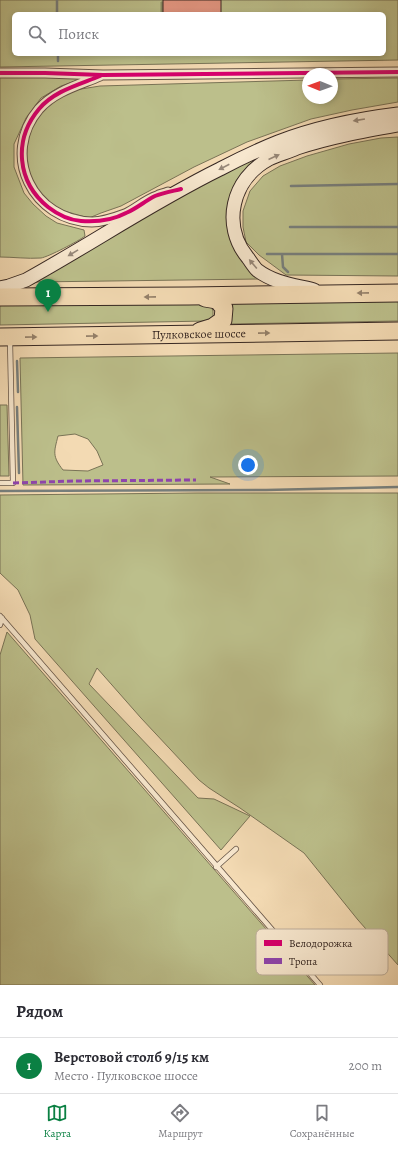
<!DOCTYPE html>
<html lang="ru">
<meta charset="utf-8">
<style>
:root{--surface:#fff;--page:#f2f2f3;--text:#2b2b33;--muted:#7c7c81;--line:#e1e1e2;--accent:#0b8043}
body{margin:0;font-family:Alegreya,serif;background:var(--page);color:var(--text)}
.compass{position:absolute;left:302px;top:68px;width:36px;height:36px;border-radius:50%;background:var(--surface);box-shadow:0 2px 6px #0003;rotate:271deg}
.you{position:absolute;left:248px;top:465px;width:14px;height:14px;margin:-10px;border:3px solid #fff;border-radius:50%;background:#1a73e8;box-shadow:0 0 0 6px #1a73e833}
.badge{display:grid;place-items:center;width:26px;height:26px;border-radius:50%;background:var(--accent);color:#fff;font-size:13px;font-weight:700}
.pin{position:absolute;translate:-50% -33px;filter:drop-shadow(0 1px 2px #0008)}
.pin::after{content:'';position:absolute;top:21px;width:14px;height:12px;background:inherit;clip-path:polygon(0 0,100% 0,50% 100%)}
.list{margin:0;padding:0;list-style:none}
h2{display:flex;justify-content:space-between;align-items:center;height:52px;margin:0;padding:0 16px;font-size:17px}
h2 small{font-size:13px;font-weight:400;color:var(--muted)}
.list li{display:grid;grid-template-columns:26px 1fr auto;gap:12px;align-items:center;box-sizing:border-box;height:56px;padding:0 16px;border-top:1px solid var(--line)}
.list b{display:block;font-size:15px;white-space:nowrap}
.list p{margin:0;font-size:13px;white-space:nowrap;color:var(--muted)}
.list em{font-size:13px;font-style:normal;color:var(--muted)}
.icon{flex:none;width:22px;height:22px;fill:none;stroke:currentColor;stroke-width:2;stroke-linecap:round;stroke-linejoin:round}
.map{position:relative;flex:none;width:398px;height:985px;overflow:hidden}
.search{position:absolute;background:var(--surface);box-shadow:0 2px 6px #0003;left:12px;right:12px;top:12px;height:44px;display:flex;align-items:center;gap:10px;box-sizing:border-box;padding:0 14px;border-radius:6px;color:var(--muted);font-size:15px}
.sheet{height:108px;background:var(--surface)}
nav{display:flex;justify-content:space-around;align-items:center;box-sizing:border-box;height:56px;border-top:1px solid var(--line);background:var(--surface);font-size:11px;color:var(--muted)}
nav a{display:grid;justify-items:center;gap:2px}
nav .on{color:var(--accent)}
.map>svg:first-child{display:block}
.green{fill:#bcbf8b;stroke:#797356;fill-rule:evenodd}
.lines{fill:none;stroke-linecap:round;stroke-linejoin:round}
.stream{stroke:#767e7c;stroke-width:2.5}
.building{fill:#e59783;stroke:#362722;filter:url(#shadow)}
.lane-casing{stroke:#655446;stroke-width:6}
.street-casing{stroke:#655446;stroke-width:11}
.secondary-casing{stroke:#362722;stroke-width:15}
.highway-casing{stroke:#362722;stroke-width:19}
.lane{stroke:#f7e7ce;stroke-width:4.5}
.street{stroke:#f7e7ce;stroke-width:9}
.secondary{stroke:#f7e7ce;stroke-width:13}
.highway{stroke:#f3dab3;stroke-width:17}
.quiet{stroke:#8e44ad;stroke-width:3;stroke-dasharray:6 3;stroke-linecap:butt}
.cycleway-casing{stroke:#f7e7ce;stroke-width:6}
.cycleway{stroke:#d6006c;stroke-width:4}
.oneway{fill:#968778}
.oneway2{fill:#94806a}
.labels{text-anchor:middle;dominant-baseline:central;stroke-width:3;stroke-linejoin:round;paint-order:stroke}
.street-label{font-size:12px;fill:#362722;stroke:#f7e7ce}
.key{fill:#f7e7ce;stroke:#bdad9a;stroke-width:1}
.key-label{font-size:11px;fill:#362722}
</style>
<div class="map">
<svg width="398" height="985" viewBox="0 0 398 985">
<defs>
<filter id="shadow"><feDropShadow dx="-2" dy="2" stdDeviation="0" flood-color="#0004"/></filter>
</defs>
<rect width="100%" height="100%" fill="#f3dab3"/>
<filter id="stains"><feTurbulence type="fractalNoise" baseFrequency=".005" numOctaves="4"/><feColorMatrix values="0 0 0 0 .2 0 0 0 0 .09 0 0 0 0 .02 0 0 0 .5 -.17"/></filter>
<radialGradient id="worn" r=".72"><stop offset=".6" stop-color="#630" stop-opacity="0"/><stop offset="1" stop-color="#630" stop-opacity=".3"/></radialGradient>
<path class="green" d="M0,0H398V60L0,67ZM14,14H384V54H14Z
M81,76V79L61,86L41,98L26,118L14,144V167L24,193L33,204L46,216L57,223L84,230L85,236C79,241 48,257 41,258C27,259 13,257 0,257V77Z
M398,78V102L352,110L311,119L247,142L194,167L121,206L101,213L89,218L57,209L43,197L32,182L26,163L27,147L30,130L39,114L48,104L75,90L100,86L308,80V98H332V79Z
M398,137V276L286,275L259,255L246,242L243,227V211L250,191L263,176L280,166L307,156L349,144L381,138Z
M281,146L245,170L236,181L230,201L231,241L237,254L241,260L249,269L260,279L34,282L174,199L233,168Z
M398,300V321L229,324C233,316 233,310 230,302Z
M0,304H204L211,306L213,311V316L207,321L0,325Z
M398,353V476L210,477L230,484L23,485L20,358ZM75,434L88,439L97,451L103,465L88,471L63,470C52,456 54,452 58,436Z
M0,405H7L9,476H0Z
M197,493H398V965L358,920L304,853L240,808L209,788L199,780L141,718L97,668L89,684L198,798L214,799L250,816L221,850L35,639L30,615L18,590L0,573V495Z
M7,632L315,985H0V655Z"/>
<g class="lines">
<path class="stream" d="M57,0V14
M58,54V61
M291,186L398,184
M290,227H398
M267,254H398
M282,254L283,267L288,272
M17,361L18,392
M17,407L19,473
M0,491L266,490L398,487"/>
</g>
<path class="building" d="M163,0H221V14H163Z"/>
<g class="lines">
<g class="lane-casing">
<path id="lane" d="M0,483H13L10,341
M0,616L320,985
M0,625L2,618
M216,867L236,849"/>
</g>
<g class="street-casing">
<path id="street" d="M0,73H45L103,75L398,72
M100,76C79,85 55,91 39,109C0,155 33,221 92,222C101,222 117,217 125,214C136,209 145,200 157,196C160,194 164,194 168,192"/>
</g>
<g class="secondary-casing">
<path id="secondary" d="M0,288L9,286L26,280C91,244 153,202 220,169C239,159 258,150 278,142C317,127 357,119 398,114
M314,290C294,285 274,283 257,270C254,267 251,262 248,258C221,225 232,179 269,159C278,155 288,152 297,148C330,137 364,131 398,125"/>
</g>
<g class="highway-casing">
<g id="highway">
<path d="M0,297L189,296L398,293"/>
<path d="M200,331L213,327L223,320L224,308L217,300L205,298"/>
<path id="s1" d="M0,337L398,331"/>
</g>
</g>
<use href="#lane" class="lane"/>
<use href="#street" class="street"/>
<use href="#secondary" class="secondary"/>
<use href="#highway" class="highway"/>
<path class="quiet" d="M13,483L75,481L196,480"/>
<g class="cycleway-casing">
<path id="cycleway" d="M0,73H45L103,75L398,72
M100,76C78,85 54,91 39,109C13,140 17,182 48,207C57,214 69,220 81,221C95,222 113,220 126,213C136,209 145,201 155,196C162,193 173,191 181,189"/>
</g>
<use href="#cycleway" class="cycleway"/>
</g>
<defs><path id="oneway-solid" d="M-6-.8H1V-3.2L6.5 0L1 3.2V.8H-6Z"/></defs>
<g class="oneway">
<use href="#oneway-solid" transform="translate(359 120) rotate(171)"/>
<use href="#oneway-solid" transform="translate(274 157) rotate(-24)"/>
<use href="#oneway-solid" transform="translate(224 167) rotate(153)"/>
<use href="#oneway-solid" transform="translate(73 253) rotate(149)"/>
<use href="#oneway-solid" transform="translate(253 264) rotate(-130)"/>
</g>
<g class="oneway2">
<use href="#oneway-solid" transform="translate(363 293) rotate(179)"/>
<use href="#oneway-solid" transform="translate(150 297) rotate(179)"/>
<use href="#oneway-solid" transform="translate(264 333) rotate(-1)"/>
<use href="#oneway-solid" transform="translate(92 336) rotate(-1)"/>
<use href="#oneway-solid" transform="translate(31 337) rotate(-1)"/>
</g>
<g class="labels">
<g class="street-label">
<text stroke="none"><textPath href="#s1" startOffset="199">Пулковское шоссе</textPath></text>
</g>
</g>
<rect x="256" y="929" width="132" height="46" rx="6" class="key"/>
<rect x="264" y="940" width="18" height="6" fill="#d6006c"/>
<rect x="264" y="958" width="18" height="6" fill="#8e44ad"/>
<g class="key-label">
<text x="289" y="947">Велодорожка</text>
<text x="289" y="965">Тропа</text>
</g>
<rect width="100%" height="100%" filter="url(#stains)"/>
<rect width="100%" height="100%" fill="url(#worn)"/>
</svg>
<svg class="compass" viewBox="-18 -18 36 36"><path d="M0-13l5 13h-10z" fill="#e53935"/><path d="M0 13l5-13h-10z" fill="#7c7c81"/></svg>
<div class="you"></div>
<div class="pin badge" style="left:48px;top:312px">1</div>
<div class="search"><svg class="icon" aria-label="search" viewBox="0 0 24 24"><circle cx="10" cy="10" r="6"/><path d="M15 15l6 6"/></svg>Поиск</div>
</div>
<section class="sheet">
<h2>Рядом<small></small></h2>
<ul class="list">
<li><span class="badge">1</span><div><b>Верстовой столб 9/15 км</b><p>Место · Пулковское шоссе</p></div><em>200 m</em></li>
</ul>
</section>
<nav>
<a class="on"><svg class="icon" aria-label="map" viewBox="0 0 24 24"><path d="M3 6l6-2 6 2 6-2v14l-6 2-6-2-6 2zM9 4v14M15 6v14"/></svg>Карта</a>
<a><svg class="icon" aria-label="directions" viewBox="0 0 24 24"><path d="M12 3l9 9-9 9-9-9zM9 14v-3h6M13 9l2 2-2 2"/></svg>Маршрут</a>
<a><svg class="icon" aria-label="saved" viewBox="0 0 24 24"><path d="M7 4h10v16l-5-4-5 4z"/></svg>Сохранённые</a>
</nav>
